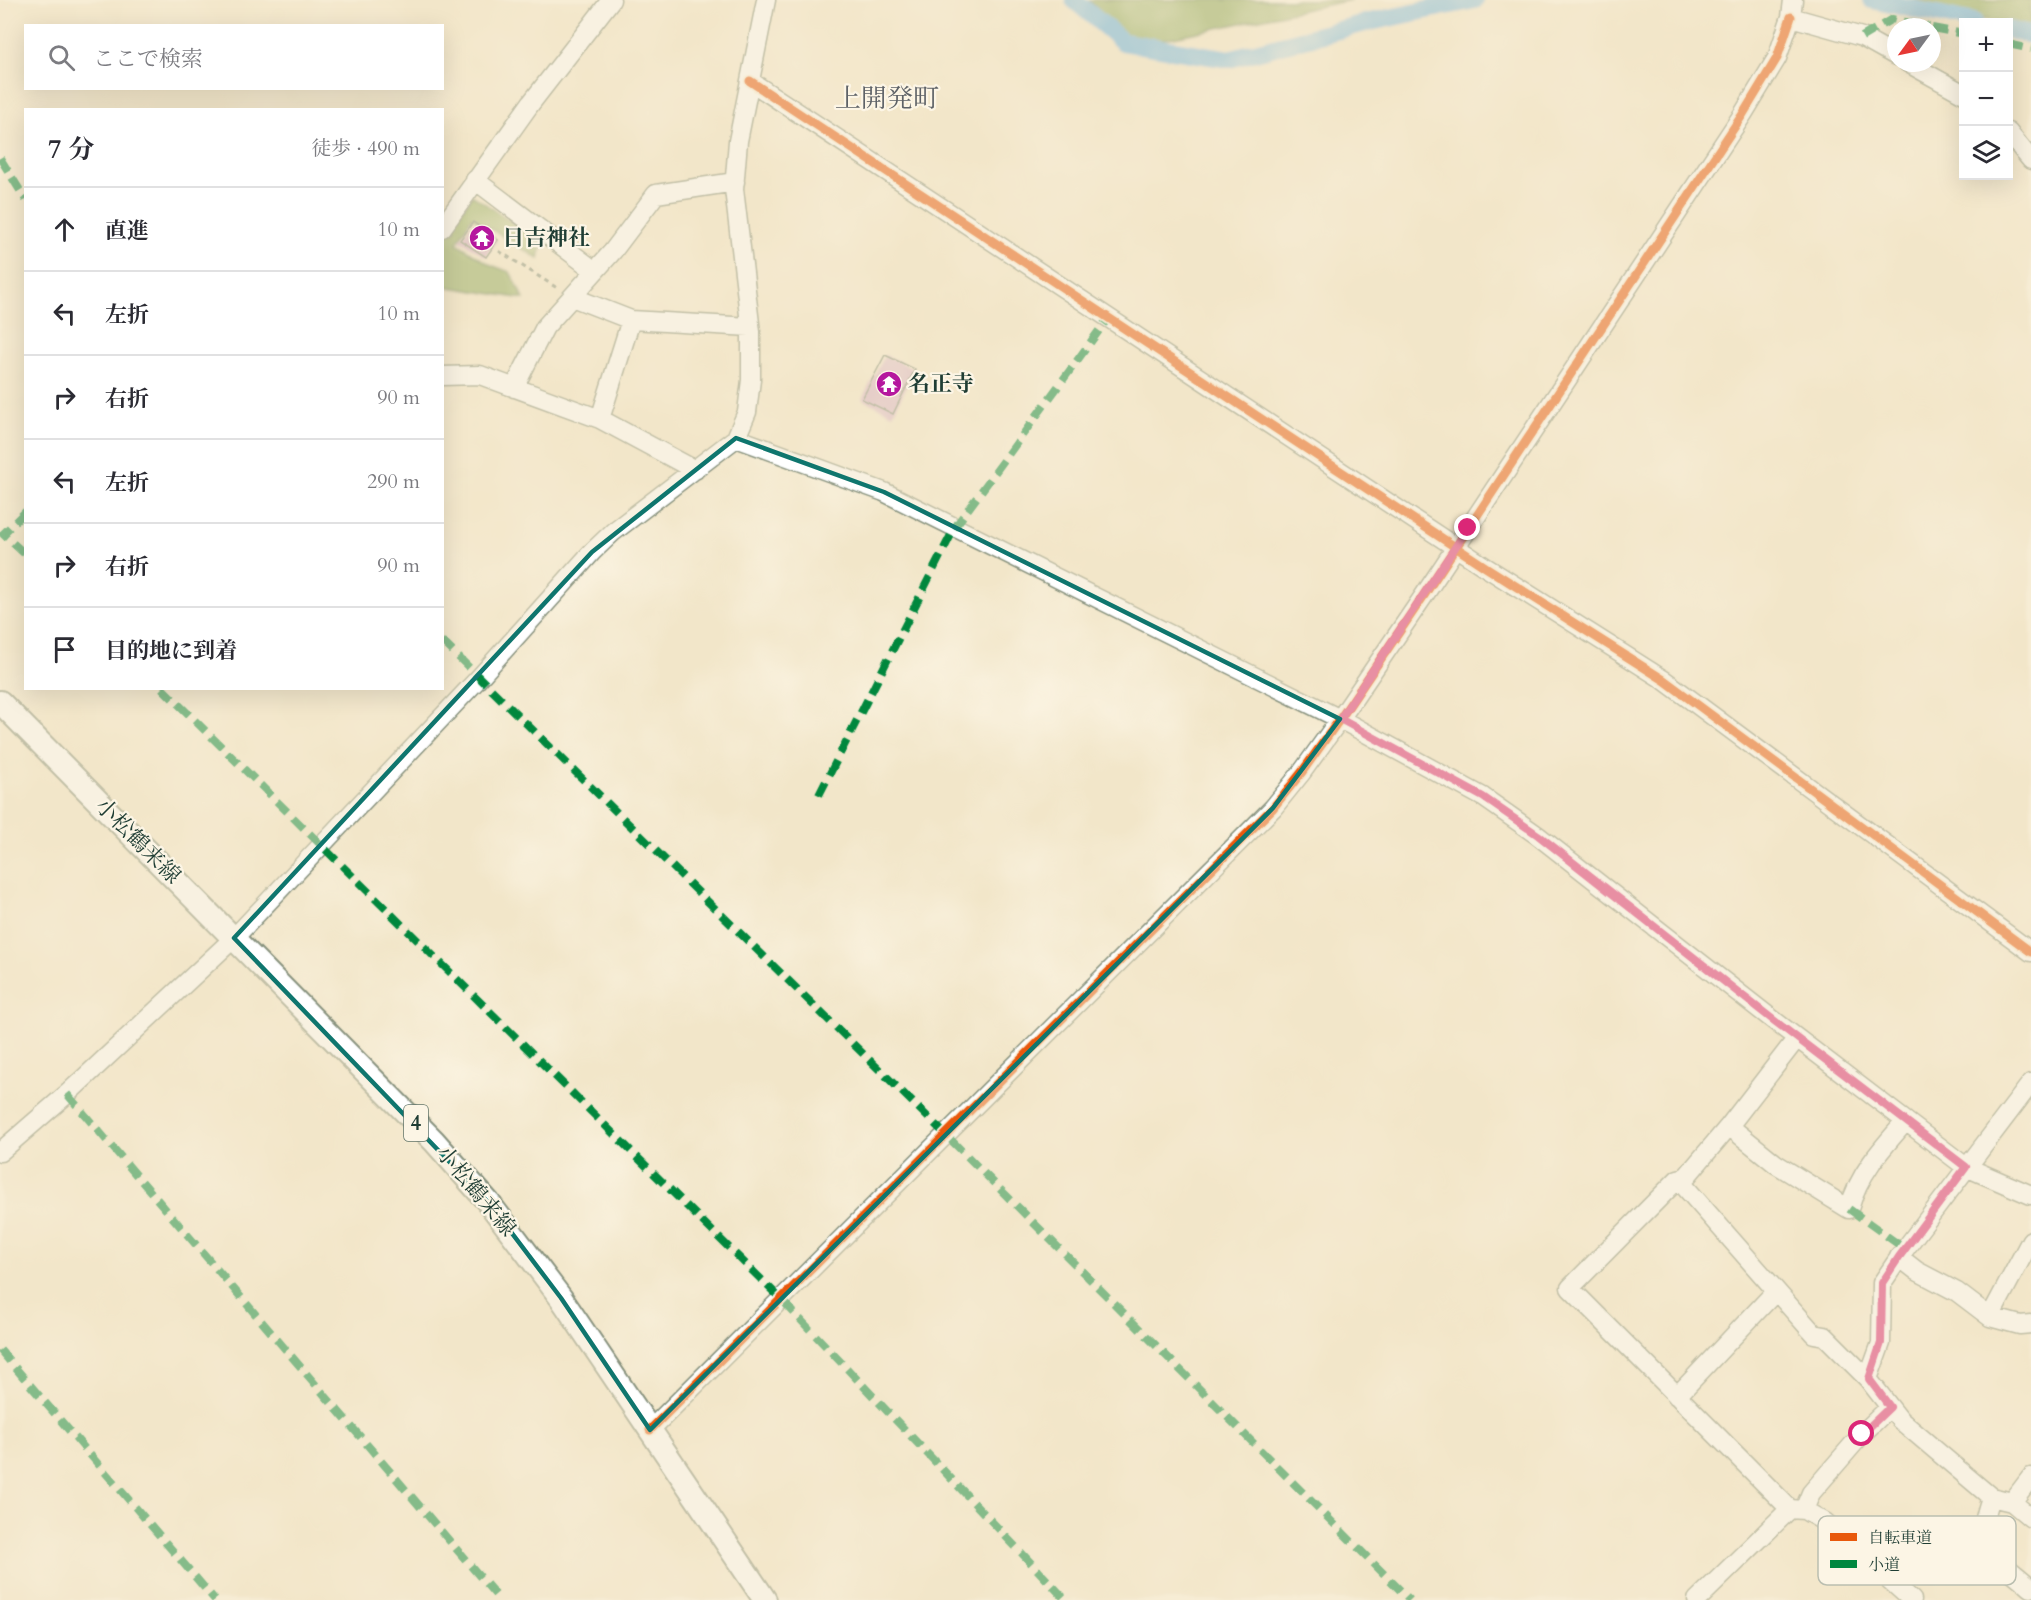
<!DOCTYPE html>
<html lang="ja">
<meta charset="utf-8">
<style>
:root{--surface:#fff;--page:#f2f2f3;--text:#2b2b33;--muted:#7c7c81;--line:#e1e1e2}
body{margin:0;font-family:Cardo,"Noto Serif JP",serif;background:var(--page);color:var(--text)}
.controls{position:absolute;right:18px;top:18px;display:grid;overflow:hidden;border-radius:0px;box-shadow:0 6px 24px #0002}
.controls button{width:54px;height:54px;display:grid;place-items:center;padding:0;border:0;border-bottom:2px solid var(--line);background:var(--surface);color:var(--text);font:30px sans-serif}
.compass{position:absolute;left:1887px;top:18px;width:54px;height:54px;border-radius:50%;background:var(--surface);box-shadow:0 6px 24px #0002;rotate:237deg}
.stop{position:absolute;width:18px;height:18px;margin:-14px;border:4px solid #db2777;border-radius:50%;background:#fff}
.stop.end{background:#db2777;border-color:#fff;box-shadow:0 2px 6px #0008}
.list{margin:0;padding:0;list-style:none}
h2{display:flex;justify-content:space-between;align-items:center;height:78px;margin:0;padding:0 24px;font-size:26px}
h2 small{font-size:20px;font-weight:400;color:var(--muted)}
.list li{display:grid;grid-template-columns:39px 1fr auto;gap:18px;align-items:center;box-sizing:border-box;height:84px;padding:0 24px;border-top:2px solid var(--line)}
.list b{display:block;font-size:22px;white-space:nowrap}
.list em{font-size:20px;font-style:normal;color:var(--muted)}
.icon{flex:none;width:33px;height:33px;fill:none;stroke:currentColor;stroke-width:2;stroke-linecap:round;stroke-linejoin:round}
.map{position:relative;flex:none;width:2031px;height:1600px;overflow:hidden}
.search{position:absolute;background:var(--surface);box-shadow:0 6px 24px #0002;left:24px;top:24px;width:420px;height:66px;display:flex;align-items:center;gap:15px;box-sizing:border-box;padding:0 21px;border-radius:0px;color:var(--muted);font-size:22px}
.panel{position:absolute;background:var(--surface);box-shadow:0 6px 24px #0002;left:24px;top:108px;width:420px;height:582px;border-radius:0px}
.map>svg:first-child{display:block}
.forest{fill:#90ac5f;stroke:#58744a;stroke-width:1.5}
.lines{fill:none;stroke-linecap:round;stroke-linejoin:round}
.canal{stroke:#6bb4e3;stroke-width:18}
.building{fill:#d2a7c5}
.minor-casing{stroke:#88927e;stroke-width:21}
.major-casing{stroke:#88927e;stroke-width:26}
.path{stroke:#88927e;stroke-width:3;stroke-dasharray:4.5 4.5;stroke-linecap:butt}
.minor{stroke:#fff;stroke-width:18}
.major{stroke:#fff;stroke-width:22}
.quiet{stroke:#00873e;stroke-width:8;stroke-dasharray:15 8;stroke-linecap:butt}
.cycleway-casing{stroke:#fcf5e5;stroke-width:13}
.cycleway{stroke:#e8590c;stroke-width:9}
.route{stroke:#db2777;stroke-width:8}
.marked{fill:none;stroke:#0f766e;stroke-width:4.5;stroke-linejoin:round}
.labels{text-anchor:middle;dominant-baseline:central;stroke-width:4.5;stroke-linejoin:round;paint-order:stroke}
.shield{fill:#fcf5e5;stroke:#617469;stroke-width:1.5}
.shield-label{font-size:21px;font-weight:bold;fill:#1f3d34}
.poi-label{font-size:22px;font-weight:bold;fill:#1f3d34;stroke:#fcf5e5;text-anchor:start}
.street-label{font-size:22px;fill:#1f3d34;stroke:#fcf5e5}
.quarter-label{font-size:26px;fill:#5e6267;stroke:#fcf5e5}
.key{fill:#fcf5e5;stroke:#babeb0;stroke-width:1.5}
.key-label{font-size:16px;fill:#1f3d34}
</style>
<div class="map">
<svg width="2031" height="1600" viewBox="0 0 2031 1600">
<rect width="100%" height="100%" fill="#fcf5e5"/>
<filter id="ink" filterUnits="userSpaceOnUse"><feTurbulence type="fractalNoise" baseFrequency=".0167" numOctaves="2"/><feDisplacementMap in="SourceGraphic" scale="12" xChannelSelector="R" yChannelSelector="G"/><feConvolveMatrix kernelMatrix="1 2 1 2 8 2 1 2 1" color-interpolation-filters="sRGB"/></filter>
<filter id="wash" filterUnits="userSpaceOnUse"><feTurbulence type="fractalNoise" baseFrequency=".008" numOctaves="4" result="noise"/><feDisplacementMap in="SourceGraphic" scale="24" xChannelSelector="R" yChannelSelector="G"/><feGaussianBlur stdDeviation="1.35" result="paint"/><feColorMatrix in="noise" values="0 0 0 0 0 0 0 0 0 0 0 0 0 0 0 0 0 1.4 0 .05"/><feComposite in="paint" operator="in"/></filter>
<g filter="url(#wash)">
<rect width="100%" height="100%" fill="#f2e6c9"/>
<path class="forest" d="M1089,0H1351L1131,46Z
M1889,0H2031V30L2009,25L2008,22H1997Z
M472,195L542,242L539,259L472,217L457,243L491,265L510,272L524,299L443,286V238Z"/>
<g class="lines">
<path class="canal" d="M1074,0L1123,42L1229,59L1365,23L1475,0
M1872,0L1974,22
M2008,30L2031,35"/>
</g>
<g id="blocks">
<path class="building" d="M473,222L498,240L486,257L460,240Z
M885,355L915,369L893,414L862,399Z"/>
</g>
</g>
<g filter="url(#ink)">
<use href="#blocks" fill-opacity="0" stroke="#88927e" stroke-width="1.5"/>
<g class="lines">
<g class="minor-casing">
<path id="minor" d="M1793,0L1791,17L1862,37L1896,56
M1908,63L1964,94
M750,81L1487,568L1664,680L2031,952
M2008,132L2031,160
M475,180L595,271
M442,228L531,103L611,0
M572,297L631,320L750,327
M442,376L480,375L600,419L695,470
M514,388L545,327L613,251L656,194L735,182
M600,419L631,320
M736,438L884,492L1340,719L1483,797L1537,835L1772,1019L1966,1167L2031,1195
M1797,1038L1729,1126L1686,1177L1678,1179L1570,1288L1790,1509L1804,1510L1825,1522L1912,1600
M2031,1083L1905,1249L1882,1283L1881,1343L1868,1379L1900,1420L1991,1497L2012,1502L2031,1518
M1729,1126L1776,1164L1849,1209C1859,1173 1882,1148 1906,1121
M0,1152L67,1094L234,938L479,678L592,552L613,532L736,438L747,412L751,380V332L734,189L738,141L766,0
M1678,1179L1814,1334L1825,1336L1868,1379
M1899,1257L1917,1271L1957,1292L1990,1317L2020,1325L2031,1324
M1990,1317L2031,1240
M1677,1396L1776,1291
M650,1430L1273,808L1302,772L1340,719L1423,597L1743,114L1777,58L1791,17
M1991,1497C1988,1508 1982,1523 1984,1535C1987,1557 2016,1573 2031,1588
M2012,1502L2031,1477
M1804,1510L1811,1493L1862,1434L1890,1407
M1697,1600L1790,1509"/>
</g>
<g class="major-casing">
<path id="major" d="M0,702L434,1141L489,1203L561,1298L765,1600"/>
</g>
<path class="path" d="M499,251L557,288"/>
<use href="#minor" class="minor"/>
<use href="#major" class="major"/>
<path class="quiet" d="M1932,28L1964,34
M1862,37L1892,19L1929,27
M2008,44L2031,49
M0,158L26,200
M26,511L3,534L26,555
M442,641L946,1135L1410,1600
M162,688L782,1300L1066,1600
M819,795L955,527L1109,317
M67,1094L500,1600
M1849,1209L1905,1249
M0,1350L215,1600"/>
<g class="cycleway-casing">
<path id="cycleway" d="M750,81L1487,568L1664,680L2031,952
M650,1430L1273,808L1302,772L1340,719L1423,597L1743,114L1777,58L1791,17"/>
</g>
<use href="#cycleway" class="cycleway"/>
</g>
</g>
<g class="lines" filter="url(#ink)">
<path class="route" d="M1468,528L1340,719L1483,797L1538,835L1772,1019L1966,1167L1899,1257L1882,1283L1881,1343L1869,1379L1890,1407L1862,1434"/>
</g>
<path d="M0 0H2031V1600H0ZM736,438L884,492L1340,719L1273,808L650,1430L561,1298L489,1203L234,938L592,552Z" fill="#f2e6c9" fill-opacity=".55" fill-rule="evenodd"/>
<path class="marked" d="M736,438L884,492L1340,719L1273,808L650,1430L561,1298L489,1203L234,938L592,552Z"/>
<defs>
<g id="temple-disc" transform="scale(1.35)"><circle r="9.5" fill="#b5179e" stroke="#fcf5e5"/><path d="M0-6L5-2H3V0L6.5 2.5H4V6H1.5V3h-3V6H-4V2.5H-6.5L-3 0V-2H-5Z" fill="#fff"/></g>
</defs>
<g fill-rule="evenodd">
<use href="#temple-disc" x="482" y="238"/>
<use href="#temple-disc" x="889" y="384"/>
</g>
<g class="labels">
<rect class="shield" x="404" y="1105" width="24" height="36" rx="4.5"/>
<g class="shield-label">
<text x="416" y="1123">4</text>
</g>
<g class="poi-label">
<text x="502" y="238">日吉神社</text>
<text x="908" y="384">名正寺</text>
</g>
<g class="street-label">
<text transform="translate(138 841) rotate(45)">小松鶴来線</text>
<text transform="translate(476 1191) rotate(50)">小松鶴来線</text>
</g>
<g class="quarter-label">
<text x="887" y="98">上開発町</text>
</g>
</g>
<rect x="1818" y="1516" width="198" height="69" rx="9" class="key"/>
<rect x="1830" y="1533" width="27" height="8" fill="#e8590c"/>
<rect x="1830" y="1560" width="27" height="8" fill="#00873e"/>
<g class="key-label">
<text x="1868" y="1543">自転車道</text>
<text x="1868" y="1570">小道</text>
</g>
</svg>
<div class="controls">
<button>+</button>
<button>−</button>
<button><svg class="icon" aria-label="layers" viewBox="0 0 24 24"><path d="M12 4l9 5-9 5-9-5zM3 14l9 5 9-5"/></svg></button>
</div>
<svg class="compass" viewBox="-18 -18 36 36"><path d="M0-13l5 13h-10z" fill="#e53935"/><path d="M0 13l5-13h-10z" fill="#7c7c81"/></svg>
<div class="stop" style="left:1862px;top:1434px"></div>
<div class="stop end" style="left:1468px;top:528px"></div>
<div class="search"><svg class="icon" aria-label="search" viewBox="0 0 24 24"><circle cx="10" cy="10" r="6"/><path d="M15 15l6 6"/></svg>ここで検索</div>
<section class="panel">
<h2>7 分<small>徒歩 · 490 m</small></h2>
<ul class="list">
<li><svg class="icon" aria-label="ahead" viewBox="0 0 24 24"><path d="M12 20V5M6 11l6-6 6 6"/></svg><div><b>直進</b></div><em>10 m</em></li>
<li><svg class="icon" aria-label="left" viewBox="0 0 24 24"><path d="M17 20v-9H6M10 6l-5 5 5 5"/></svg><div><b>左折</b></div><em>10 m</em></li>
<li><svg class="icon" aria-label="right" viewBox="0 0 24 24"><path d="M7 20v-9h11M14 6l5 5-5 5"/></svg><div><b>右折</b></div><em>90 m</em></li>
<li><svg class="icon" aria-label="left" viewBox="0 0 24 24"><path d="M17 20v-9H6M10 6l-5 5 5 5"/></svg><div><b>左折</b></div><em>290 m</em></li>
<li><svg class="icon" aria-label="right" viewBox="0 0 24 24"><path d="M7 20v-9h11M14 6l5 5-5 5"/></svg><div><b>右折</b></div><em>90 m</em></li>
<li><svg class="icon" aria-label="arrive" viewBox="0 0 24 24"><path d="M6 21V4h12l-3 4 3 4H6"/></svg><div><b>目的地に到着</b></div></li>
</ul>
</section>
</div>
